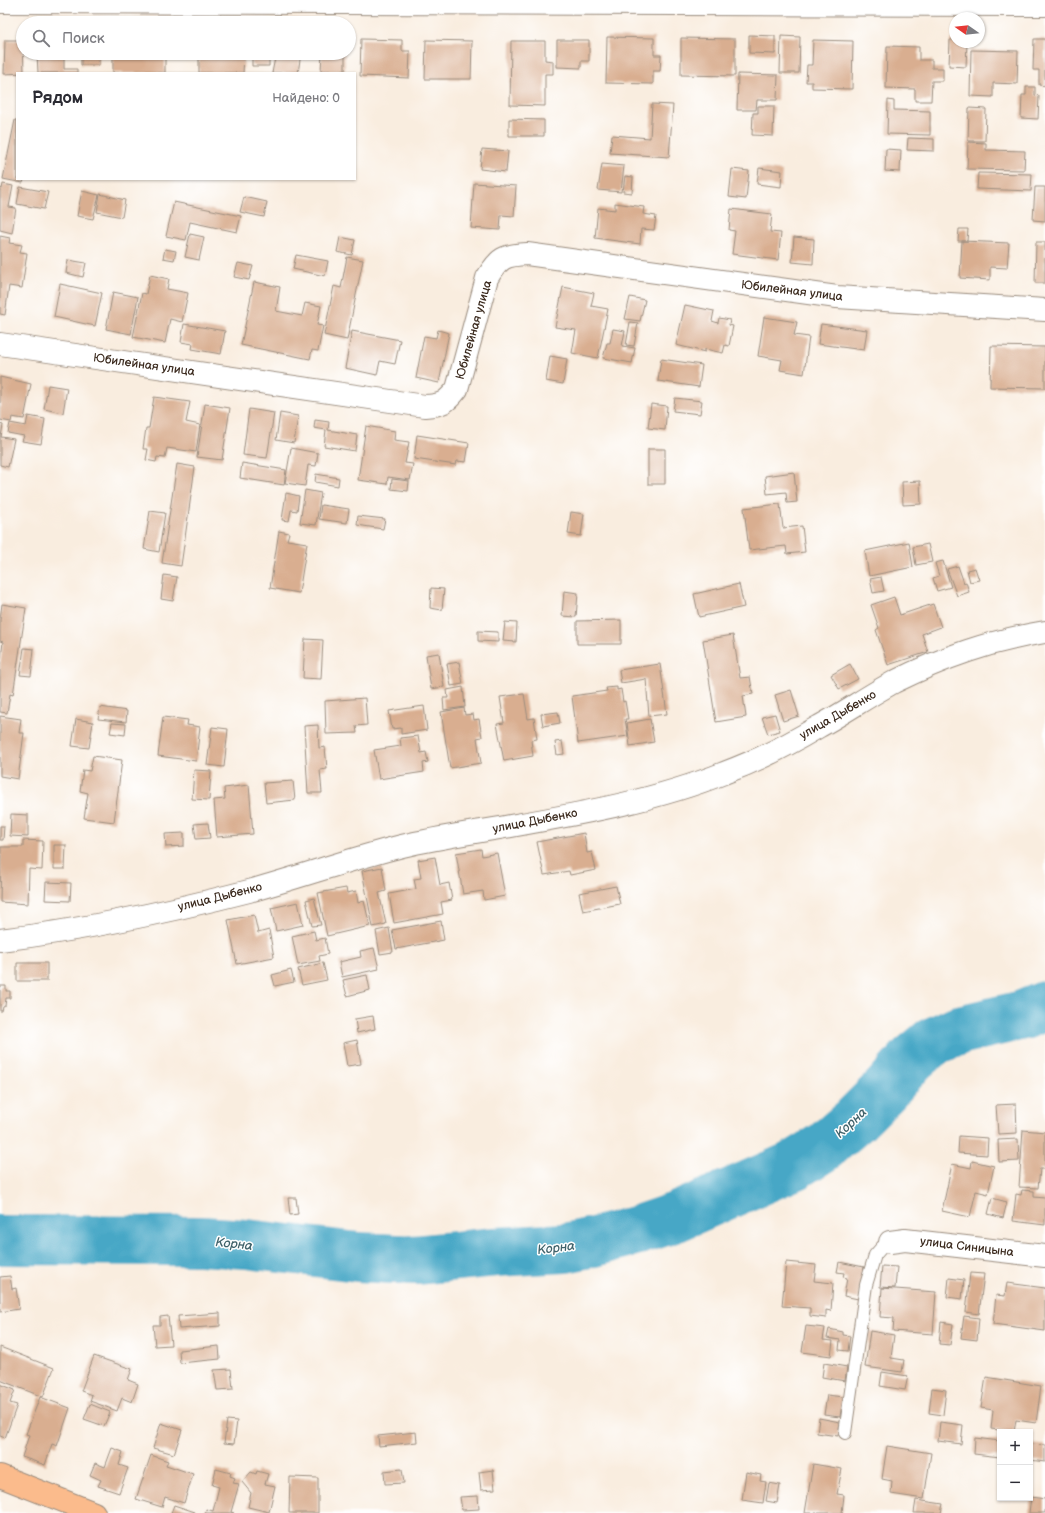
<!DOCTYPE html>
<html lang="ru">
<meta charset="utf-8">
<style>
:root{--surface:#fff;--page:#f2f2f3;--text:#2b2b33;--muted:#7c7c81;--line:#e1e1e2}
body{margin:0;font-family:"Balsamiq Sans",sans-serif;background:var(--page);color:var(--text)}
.controls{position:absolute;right:12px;bottom:12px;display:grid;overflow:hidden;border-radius:0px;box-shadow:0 1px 3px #0004}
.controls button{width:36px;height:36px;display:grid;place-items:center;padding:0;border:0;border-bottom:1px solid var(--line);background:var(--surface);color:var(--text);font:20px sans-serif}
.compass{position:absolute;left:949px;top:12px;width:36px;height:36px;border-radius:50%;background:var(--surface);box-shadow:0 1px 3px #0004;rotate:284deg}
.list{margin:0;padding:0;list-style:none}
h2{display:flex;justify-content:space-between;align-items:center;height:52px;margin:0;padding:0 16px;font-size:17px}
h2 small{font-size:13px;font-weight:400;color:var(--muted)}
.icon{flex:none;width:22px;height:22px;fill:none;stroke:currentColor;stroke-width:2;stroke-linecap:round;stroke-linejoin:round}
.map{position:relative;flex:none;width:1045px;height:1513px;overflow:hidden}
.search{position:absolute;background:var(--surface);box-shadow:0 1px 3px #0004;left:16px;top:16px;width:340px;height:44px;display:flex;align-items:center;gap:10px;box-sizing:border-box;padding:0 14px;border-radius:22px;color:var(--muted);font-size:15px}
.panel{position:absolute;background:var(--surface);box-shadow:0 1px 3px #0004;left:16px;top:72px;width:340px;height:108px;border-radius:0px}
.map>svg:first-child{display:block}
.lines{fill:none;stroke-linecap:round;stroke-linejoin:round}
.river{stroke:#46a7c6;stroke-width:50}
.building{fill:#d9ae90}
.service-casing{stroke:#9a8c7e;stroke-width:14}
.minor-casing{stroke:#9a8c7e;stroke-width:24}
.primary-casing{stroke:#9a8c7e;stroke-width:24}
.service{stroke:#fff;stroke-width:12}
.minor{stroke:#fff;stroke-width:22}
.primary{stroke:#fbbb8c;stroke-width:22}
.labels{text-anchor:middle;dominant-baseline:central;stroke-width:3;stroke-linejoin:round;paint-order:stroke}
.street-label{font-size:12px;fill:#3b2a1e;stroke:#fff}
.water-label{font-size:13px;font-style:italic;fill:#40626a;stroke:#fff}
</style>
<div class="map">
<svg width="1045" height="1513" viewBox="0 0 1045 1513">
<rect width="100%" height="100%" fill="#fff"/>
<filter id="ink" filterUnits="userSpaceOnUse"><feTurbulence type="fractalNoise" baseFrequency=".025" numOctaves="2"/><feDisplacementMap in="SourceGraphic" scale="8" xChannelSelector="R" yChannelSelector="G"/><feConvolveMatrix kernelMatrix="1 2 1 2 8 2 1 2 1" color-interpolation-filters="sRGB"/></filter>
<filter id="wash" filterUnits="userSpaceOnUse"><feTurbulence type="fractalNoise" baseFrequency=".012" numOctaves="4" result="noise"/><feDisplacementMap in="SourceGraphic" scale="16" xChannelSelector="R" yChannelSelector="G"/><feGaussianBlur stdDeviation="0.9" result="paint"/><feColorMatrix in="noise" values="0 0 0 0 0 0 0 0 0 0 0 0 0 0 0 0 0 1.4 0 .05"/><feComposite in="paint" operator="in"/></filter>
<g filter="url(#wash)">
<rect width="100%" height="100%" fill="#f9eddf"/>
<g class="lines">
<path class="river" d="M0,1240L201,1241L246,1244L358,1257L415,1260L496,1252L565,1248L598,1241L638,1230L676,1217L795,1165L824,1147L855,1120L886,1089L912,1059L931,1043L959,1030L1023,1015L1045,1006"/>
</g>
<g id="blocks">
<path class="building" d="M749,35L775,36V54L749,53Z
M781,36L800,37L799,73H780Z
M607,37L654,38V55H661L660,71H653V84L606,83Z
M681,38L735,39V76L681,75Z
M361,39L402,40V51H410L409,78L360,76Z
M1034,39H1045V86L1039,85V70H1033Z
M5,40H23L24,73L4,74Z
M426,40L472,41L471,79H425Z
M557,40H589V61H581V68L557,67Z
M813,40L853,41L852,89L812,88V82H806L807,65H812Z
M950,40H955V42H967L966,67L949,66Z
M511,41H545V60L553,61V74H545V106L510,105Z
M887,46L919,47V60H932V68H943V81H932L931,101H915V89L886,88Z
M971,50L1018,51L1017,84L993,83V97L970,96Z
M37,53H64V69H77V73H38Z
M81,53H99V65H81Z
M113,53H165V73H113Z
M199,53L244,55L243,73H199Z
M252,53H269V66H252Z
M276,53H301L298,73H272Z
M322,53H345V71H321Z
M738,74L778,75L777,100H757L756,110H737Z
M1026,87H1035V95L1039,96L1038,119L1021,118L1022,95H1026Z
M888,100L894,101V110L930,111V135L887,134Z
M652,104L673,105L669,157L610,153L612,135L650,138Z
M758,106H774L773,136L752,135L753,113H758Z
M969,108L986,109L985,141H968Z
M509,119L544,120V136H509Z
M15,120H17V179H24L23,183L3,179Z
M908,138L934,139V151L907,150Z
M968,142L986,143V150L1025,151L1024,170L967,169Z
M482,149L508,151L506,172L480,169Z
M886,149L901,150L900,172L885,171Z
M602,164L624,166L621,192L598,190Z
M759,168L782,171L781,187L757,184Z
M732,169L749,171L746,199L729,197Z
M978,173L1032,174L1031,191L977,189Z
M625,176L633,177L632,193L623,192Z
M474,183L516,186L514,216L501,215L500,230L471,228Z
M3,184L13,186L9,207L16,208L12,233L0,230V188L2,189Z
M20,187L48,192L44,209L17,204Z
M1035,187H1045V221L1033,220Z
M82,191L99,195L93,219L77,216Z
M100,194L125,200L122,217L97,212Z
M244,197L267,202L264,217L240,212Z
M174,202L241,216L237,232L190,222L186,240L166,236Z
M615,203L644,207L643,214L656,216L654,230L641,229L640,244L595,238L598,208L615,210Z
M731,209L772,214L770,232L781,233L778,260L732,254L735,231L729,230Z
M959,229H968L967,241H958Z
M190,234L204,237L199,260L185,257Z
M0,236L10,238L9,243L22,245L20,252L27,253L22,288L9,286L5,315L0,314Z
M340,237L355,240L352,255L337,252Z
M794,237L814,239L813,264L792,262Z
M962,241L1009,243L1007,268L990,267V280L960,278Z
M1036,242H1045V283H1035Z
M165,249L176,251L174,260L163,258Z
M296,255L328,261L325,276L293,269Z
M347,257L363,260L347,340L324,335L334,286L341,288Z
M68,260L86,263L83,277L66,273Z
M238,263L253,266L249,280L234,277Z
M150,275L169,279L167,289L188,293L182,322L170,319L165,343L133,337L142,293L146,294Z
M254,282L280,287L276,311L302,316L305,303L321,306L317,325L323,326L318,351L312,350L310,359L241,345Z
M60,284L102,293L95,326L54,317Z
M563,287L594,293L591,306L608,309L598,358L572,353L576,330L555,327Z
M113,292L138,297L131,334L106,329Z
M630,297L645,300L640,321L625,319Z
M685,305L714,311L712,321L718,323L719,318L730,320L729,325L733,326L729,346L725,345L723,353L705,349V352L676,345Z
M764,317L797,322L794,335L809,337L804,374L780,370L782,360L758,356Z
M630,322L638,323L634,346L626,345Z
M184,324L225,331L221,354L192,349L193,344L181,342Z
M821,324L867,330L864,350L818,344Z
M613,329L625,331L622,346L635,348L632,363L603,358L607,343H610Z
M438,330L449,333L439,383L416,378L424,336L436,338Z
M352,331L400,340L395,364L380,361L377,375L345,368Z
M991,346L1045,347V388L990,387Z
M550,356L567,359L563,384L546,381Z
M661,359L702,365L699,387L658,381Z
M0,377L31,384L24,419L12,417L11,422L0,420Z
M48,385L67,388L63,413L44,409Z
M154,397L190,402L186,422L200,425L196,452L167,448L165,458L157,457L156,462L146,460L148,449H143L146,428H149Z
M675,398L702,401L700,414L673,411Z
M205,404L230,408L222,460L197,457Z
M651,404L667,406L665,430L648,428Z
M249,409L274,413L267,458L243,455Z
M280,413L298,416L294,443L276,440Z
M28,416L45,419L41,444L22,441L24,436L8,433L10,423L26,426Z
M315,420L329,422L328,430L357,435L355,451L324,446L326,430L314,428Z
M0,424L3,425L1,437L14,439L8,467L0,465Z
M366,426L395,431L394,440L409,442L405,463L413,464L410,480L388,477L387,484L358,480Z
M417,435L469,443L466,462L457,461L456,465L414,459Z
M291,448L318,453L316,466L308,465L305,486L285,483Z
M648,449H665V484H648Z
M242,463L286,470L284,485L240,478Z
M177,464L195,467L181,566L162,563Z
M794,472L797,502L787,503L786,492L767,494L765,476Z
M316,474L339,478L338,486L315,482Z
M392,479L409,481L408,491L391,489Z
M920,481L921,504L903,505L902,482Z
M305,490L321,493L316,525L300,523Z
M286,493L299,496L297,511L291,510L289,521L282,520Z
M780,504L783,528L802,526L805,552L787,554L786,546L749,550L744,508Z
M321,505L349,509L347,523L319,519Z
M150,511L165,513L159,552L144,549Z
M571,512L584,514L581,536L568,534Z
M358,516L385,519L383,529L357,525Z
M279,531L289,533L287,540L307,543L299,593L270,588Z
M909,542L913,567L869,576L865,551Z
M928,544L932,562L916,565L913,547Z
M943,561L951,587L937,591L933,578L939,576L935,563Z
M958,566L964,583L966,582L969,592L957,596L947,569Z
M975,568L979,580L970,582L967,570Z
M164,575L177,577L173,601L161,599Z
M881,577L884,591L873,593L870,579Z
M739,584L744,607L699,617L694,594Z
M431,588L444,589L442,610L430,608Z
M564,591L578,593L576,617L562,616Z
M894,597L900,615L933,604L941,627L922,634L928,652L888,665L876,630L879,628L871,605Z
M2,604L26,608L13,695L10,694L7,713L0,712V666L3,642L0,641V619Z
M621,620V644H577V621Z
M505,622L517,623L516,642L503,641Z
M478,631L498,632V642L478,641Z
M733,635L740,678L750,677L753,694L743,696L746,717L716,722L703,640Z
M305,639L323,640L321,679L303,678Z
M24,648L34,649L31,676L20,675Z
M439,653L444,687L431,689L426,655Z
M459,662L463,684L451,686L447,664Z
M660,664L667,714L649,716L646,679L621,683L619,670Z
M850,664L858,679L839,689L831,675Z
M463,687L465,707L444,710L443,698H448L447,690Z
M617,687V690L621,689L623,702L625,701L628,719H625L628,736L578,743L572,696L607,691L606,688Z
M791,690L799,716L783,721L775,695Z
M524,694L528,719L534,718L537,739L531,740L533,756L504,761L497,724L504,723L500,697Z
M365,698L367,725L356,726L357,733L326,734L325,701Z
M424,706L427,730L401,734V728L392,729L389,711Z
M100,707L127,711L126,722L98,719Z
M464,708L465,715L473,714L474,720L479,719L482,737L477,738L481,763L450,768L441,712Z
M558,712L560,723L543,726L541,714Z
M775,714L780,731L768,734L762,717Z
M0,716L21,719L19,733H24L18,779L0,776Z
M163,717L188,720L187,725L200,727L196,761L158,756Z
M76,719L93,722L89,748L72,746Z
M650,719L654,742L630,746L627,723Z
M112,723L126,724L125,735L110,733Z
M318,725L319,748L325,747L327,769L320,770L322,793H308L304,726Z
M212,727L228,729L224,767L207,765Z
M418,736L421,753L426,752L428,762L423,763L424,772L379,779L374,750L401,746L400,738Z
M562,741L564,754L557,755L555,742Z
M93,756L122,760L114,822L84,818L88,793L80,791L83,770L90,771Z
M194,770L211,771L209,800L192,799Z
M293,781L295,800L266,803L264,783Z
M249,785L253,834L217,837L214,800L225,799L224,788Z
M11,814L28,815V837L10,836Z
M208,823L210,838L196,839L194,824Z
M0,826H4L3,840H0Z
M184,833V846L166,847L165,834Z
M584,833L587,853L592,852L596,870L570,875L569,871L544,875L537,842Z
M23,840L43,841L42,870L29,869L28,904L0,902L1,847H23Z
M54,845H66L65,869H54Z
M481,849L482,856L497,853L505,896L484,900L483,891L463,894L456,853Z
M435,857L440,885L449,883L452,900L441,902L443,914L394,923L389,894L416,889L414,879L421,878L418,860Z
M382,867L386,891L379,893L386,924L373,927L362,871Z
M46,882L71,883L70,901L45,900Z
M616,886L620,904L583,911L579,893Z
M346,888L347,893L356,891L358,903L364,901L370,926L327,936L318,893Z
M314,898L321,925L312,926L306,900Z
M298,902L303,925L276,931L271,908Z
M254,915L258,933L269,930L274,957L237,964L228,920Z
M441,921L444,940L396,949L392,930Z
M389,928L393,952L380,954L376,931Z
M314,931L316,940L325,938L328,954L319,956L320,961L298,965L292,936Z
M374,948L379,969L342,977L339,962L361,957L360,951Z
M17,963H47V981H17Z
M323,963L327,980L302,985L298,969Z
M291,970L294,982L275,986L272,975Z
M367,975L370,990L347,996L343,980Z
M0,986H6V991H10V998H6L5,1006L3,1007L2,1011H0Z
M373,1016L375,1029L357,1033L355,1019Z
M357,1040L361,1064L347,1066L343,1043Z
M1016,1104L1017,1133L998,1134L996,1105Z
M1023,1130L1045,1132V1169H1040L1038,1188L1019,1187Z
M959,1136L988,1138L987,1155L958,1153Z
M1018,1139L1019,1161L999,1162L998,1140Z
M972,1161L994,1166L988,1194L976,1191L970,1217L942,1211L952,1164L971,1168Z
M1022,1190L1034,1191V1197L1045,1198V1225L1013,1221L1016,1194L1021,1195Z
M288,1198H296L298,1214L290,1215Z
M992,1198L1007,1202L1003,1218L988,1214Z
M786,1262L816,1265L814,1281L833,1283L831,1311L826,1310V1318L810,1316V1308L782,1306Z
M839,1262L864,1267L858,1299L844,1296L847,1278L843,1277L844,1273L837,1272Z
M882,1266L897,1267L895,1288L880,1287Z
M970,1273L984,1274L979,1314L966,1312Z
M10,1276L12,1289L16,1288L19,1309L0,1312V1277Z
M949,1278L964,1280L962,1299L947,1297Z
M1007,1283L1045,1288V1331L993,1324L996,1295L1005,1296Z
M882,1288L936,1292L933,1334L893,1331L894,1318L880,1317Z
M220,1313V1326L179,1329L178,1316Z
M168,1316L171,1345L155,1346L153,1325H160V1317Z
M964,1316L979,1318L977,1340L961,1338Z
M941,1322L953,1324L950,1345L939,1344Z
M806,1326L825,1328L823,1340L833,1341L831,1356L802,1352Z
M829,1329L843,1332V1335L850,1336L848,1351L839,1350L840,1340L827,1338Z
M870,1331L894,1335L891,1358L904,1360L902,1372L865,1367Z
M219,1346L220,1359L180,1363L179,1350Z
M0,1347L54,1368L43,1397L0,1380Z
M94,1356L132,1369L128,1380L138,1384L132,1402L122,1398L117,1411L90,1401L92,1395L81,1391Z
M824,1363L847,1367L845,1381L822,1377Z
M231,1369L233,1389L217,1390L214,1370Z
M882,1372L908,1376L905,1390L880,1386Z
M986,1377L1041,1386L1036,1423L1016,1420L1014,1432L991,1429L993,1410L981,1408Z
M0,1384L15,1390L10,1403L17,1405L5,1438L0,1436Z
M932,1388L946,1390L943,1415L929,1413Z
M827,1395L843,1397L840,1417L824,1415Z
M40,1397L70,1408L57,1446L52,1444L45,1465L22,1457L29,1435L26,1434Z
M90,1404L110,1412L104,1426L84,1419Z
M819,1418L840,1422L838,1436L817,1433Z
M227,1420L237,1421L234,1444L224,1443Z
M940,1422L963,1425L961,1444L938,1441Z
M161,1423L182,1430L174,1454L153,1448Z
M416,1432L417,1442L379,1446L378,1436Z
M975,1438L1000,1441V1457L974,1454Z
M1030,1444L1045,1445V1462L1030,1460Z
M887,1446L931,1453L924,1499L891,1494L892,1481L882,1479Z
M112,1448L123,1452L119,1465L128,1468L119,1493L98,1486L101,1480L90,1475L95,1463L105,1467Z
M151,1455L168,1461L166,1465L193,1474L184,1503L165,1497L162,1507L136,1499Z
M813,1464L842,1469L837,1494L844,1495L842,1513H805Z
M216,1469L231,1473L230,1476L235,1478L233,1483L239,1484L231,1512L234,1513H205L206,1509L213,1511L219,1487L212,1485Z
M402,1469L404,1483L385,1484L384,1471Z
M493,1470L495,1489L481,1490L479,1472Z
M257,1471L268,1474L265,1484L275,1486L269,1512L248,1507L251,1493L242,1482L251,1472L256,1474Z
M746,1472L761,1475L760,1481L766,1482L763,1503L742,1500Z
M290,1477L318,1478V1513H289Z
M769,1483L780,1485L777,1503L766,1501Z
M478,1496L479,1509L462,1510L460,1497Z
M1031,1497L1045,1499V1513H1029Z
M916,1500L943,1504L941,1513H914Z
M174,1505L195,1512V1513H171Z"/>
</g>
</g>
<g filter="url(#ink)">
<use href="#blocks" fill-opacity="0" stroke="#9a8c7e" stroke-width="1"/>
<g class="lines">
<g class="service-casing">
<path id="service" d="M845,1433L866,1285L875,1255L882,1247L890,1242"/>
</g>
<g class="minor-casing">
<path id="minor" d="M0,2L1045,5
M0,344L425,406C442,405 446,403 457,389L487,278C499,258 504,255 527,254L837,297L1045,310
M0,940C84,930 167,912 249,891C300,877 350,859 402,846C436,838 471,833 505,827C578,814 655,801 724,773C757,761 788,745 818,727C844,713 868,696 894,682C944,657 990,641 1045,632
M890,1242L905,1240L1045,1256"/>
</g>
<g class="primary-casing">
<path id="primary" d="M0,1476L94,1513"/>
</g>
<use href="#service" class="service"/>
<use href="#minor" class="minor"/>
<use href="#primary" class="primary"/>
</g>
</g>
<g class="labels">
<g class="street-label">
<text transform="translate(792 291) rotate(7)">Юбилейная улица</text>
<text transform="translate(474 330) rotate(-74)">Юбилейная улица</text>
<text transform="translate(144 365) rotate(8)">Юбилейная улица</text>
<text transform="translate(838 715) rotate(-30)">улица Дыбенко</text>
<text transform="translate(535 821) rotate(-11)">улица Дыбенко</text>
<text transform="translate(220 897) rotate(-14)">улица Дыбенко</text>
<text transform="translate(967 1247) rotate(7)">улица Синицына</text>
</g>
<g class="water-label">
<text transform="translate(851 1123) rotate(-43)">Корна</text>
<text transform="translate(234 1244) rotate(6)">Корна</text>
<text transform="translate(556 1248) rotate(-7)">Корна</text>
</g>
</g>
</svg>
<div class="controls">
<button>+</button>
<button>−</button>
</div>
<svg class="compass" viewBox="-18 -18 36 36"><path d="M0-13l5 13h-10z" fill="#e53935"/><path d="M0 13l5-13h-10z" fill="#7c7c81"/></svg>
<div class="search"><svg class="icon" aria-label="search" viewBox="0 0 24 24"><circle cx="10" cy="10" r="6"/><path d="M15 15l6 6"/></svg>Поиск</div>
<section class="panel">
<h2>Рядом<small>Найдено: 0</small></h2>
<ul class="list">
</ul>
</section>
</div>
